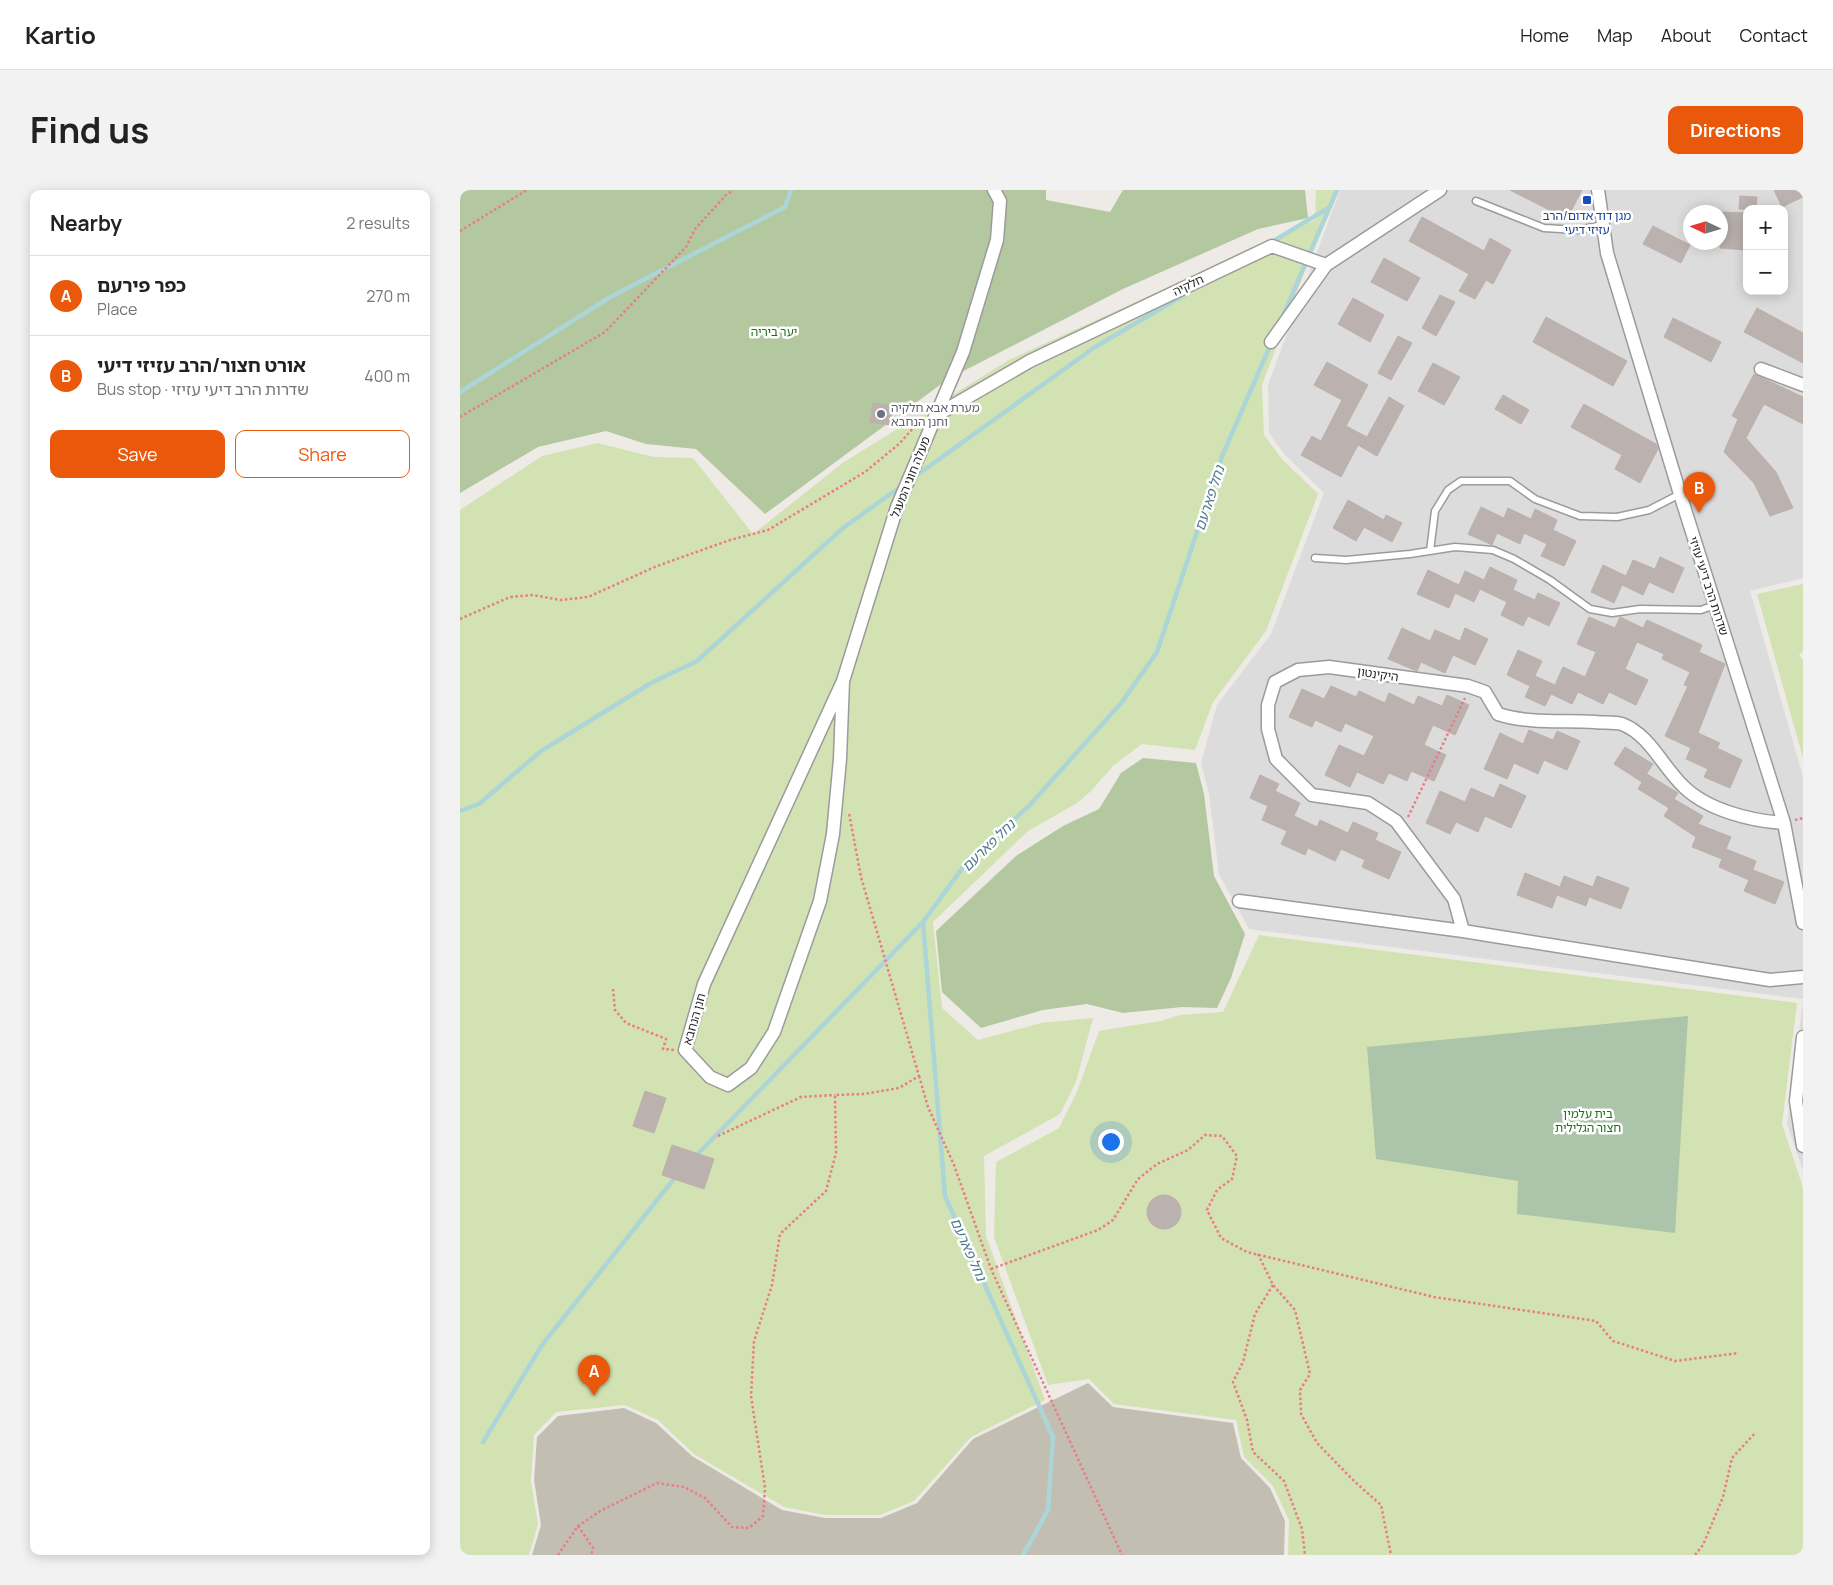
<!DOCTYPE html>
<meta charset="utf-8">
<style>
:root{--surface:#fff;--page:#f2f2f2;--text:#222;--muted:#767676;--line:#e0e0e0;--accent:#ea580c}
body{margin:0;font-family:Manrope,"Noto Sans Hebrew",sans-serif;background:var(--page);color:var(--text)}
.controls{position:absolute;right:15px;top:15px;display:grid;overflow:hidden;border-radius:10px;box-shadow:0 2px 12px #0003}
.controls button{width:45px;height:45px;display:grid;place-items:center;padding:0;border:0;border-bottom:1px solid var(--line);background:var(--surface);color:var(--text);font:25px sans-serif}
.compass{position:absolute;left:1223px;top:15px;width:45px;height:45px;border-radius:50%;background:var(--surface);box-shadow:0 2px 12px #0003;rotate:274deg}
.you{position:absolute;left:650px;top:951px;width:18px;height:18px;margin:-12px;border:4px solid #fff;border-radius:50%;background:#1a73e8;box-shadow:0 0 0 8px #1a73e833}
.badge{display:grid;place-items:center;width:32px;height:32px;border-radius:50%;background:var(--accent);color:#fff;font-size:16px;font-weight:700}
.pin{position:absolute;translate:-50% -41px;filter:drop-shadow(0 1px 2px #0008)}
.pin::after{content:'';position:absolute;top:26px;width:18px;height:15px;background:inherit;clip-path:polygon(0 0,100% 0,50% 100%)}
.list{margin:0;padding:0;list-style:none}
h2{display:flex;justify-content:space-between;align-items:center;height:65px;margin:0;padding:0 20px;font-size:21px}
h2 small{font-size:16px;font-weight:400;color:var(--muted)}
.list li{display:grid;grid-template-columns:32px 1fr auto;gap:15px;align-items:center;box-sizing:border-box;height:80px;padding:0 20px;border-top:1px solid var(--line)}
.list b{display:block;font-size:19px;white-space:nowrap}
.list p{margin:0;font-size:16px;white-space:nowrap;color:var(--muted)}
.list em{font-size:16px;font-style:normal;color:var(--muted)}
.actions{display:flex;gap:10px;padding:15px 20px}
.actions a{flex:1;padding:11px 0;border:1px solid var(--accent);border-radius:10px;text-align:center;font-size:18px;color:var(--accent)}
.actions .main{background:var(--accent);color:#fff}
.map{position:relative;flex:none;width:1343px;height:1365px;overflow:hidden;border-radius:10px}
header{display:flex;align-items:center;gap:30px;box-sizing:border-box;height:70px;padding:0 25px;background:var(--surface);border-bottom:1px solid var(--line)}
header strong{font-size:24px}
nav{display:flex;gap:28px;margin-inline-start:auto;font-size:18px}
.intro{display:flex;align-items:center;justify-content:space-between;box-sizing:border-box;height:120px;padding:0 30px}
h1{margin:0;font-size:35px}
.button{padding:12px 22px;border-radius:10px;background:var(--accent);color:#fff;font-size:18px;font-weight:700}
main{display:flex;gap:30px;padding:0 30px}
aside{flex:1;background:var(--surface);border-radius:10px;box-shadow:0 2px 12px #0003}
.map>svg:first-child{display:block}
.residential{fill:#dcdcdc;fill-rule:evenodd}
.construction{fill:#c2bfb2}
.grass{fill:#d3e2b2}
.forest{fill:#b3c89f}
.cemetery{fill:#abc4aa}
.parking{fill:#dedede}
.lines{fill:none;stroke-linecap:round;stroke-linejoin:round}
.stream{stroke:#abd5d6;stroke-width:4.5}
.building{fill:#bbb2af;stroke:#beafaa}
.service-casing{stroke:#9b9b9b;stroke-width:9}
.minor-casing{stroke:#9b9b9b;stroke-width:15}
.path{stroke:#e97c86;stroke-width:2.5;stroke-dasharray:2.5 2.5;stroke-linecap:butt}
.service{stroke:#fff;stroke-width:6}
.minor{stroke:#fff;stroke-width:12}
.transit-dot{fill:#1a4fb4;stroke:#fff;stroke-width:2}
.worship-dot{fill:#6b7280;stroke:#fff;stroke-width:2}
.labels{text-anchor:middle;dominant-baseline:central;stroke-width:5;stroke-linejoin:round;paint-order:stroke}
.transit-label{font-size:12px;fill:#164399;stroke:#fff}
.street-label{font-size:12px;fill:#1e1e1e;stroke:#fff}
.park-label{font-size:12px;fill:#227019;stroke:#fff}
.worship-label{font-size:12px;fill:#5b616d;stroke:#fff;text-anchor:start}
.water-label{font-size:14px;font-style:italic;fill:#4c798d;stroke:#fff}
</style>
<header>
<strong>Kartio</strong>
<nav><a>Home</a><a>Map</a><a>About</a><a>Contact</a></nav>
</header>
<div class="intro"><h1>Find us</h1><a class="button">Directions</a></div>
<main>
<aside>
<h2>Nearby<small>2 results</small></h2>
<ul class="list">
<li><span class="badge">A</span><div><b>כפר פירעם</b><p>Place</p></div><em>270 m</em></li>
<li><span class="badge">B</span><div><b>אורט חצור/הרב עזיזי דיעי</b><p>Bus stop · שדרות הרב דיעי עזיזי</p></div><em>400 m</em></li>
</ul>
<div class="actions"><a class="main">Save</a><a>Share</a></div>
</aside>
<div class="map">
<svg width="1343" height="1365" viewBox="0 0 1343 1365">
<rect width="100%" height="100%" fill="#eeeae6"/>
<path class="residential" d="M880,0H1343V388L1290,401L1343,587V809L789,739L759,684L749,603L741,573L757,515L811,444L864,303L825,265L809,243L808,195ZM1287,19H1324V101H1287ZM1230,22H1260V52H1230Z
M1343,810V981L1327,934Z"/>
<path class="construction" d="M628,1193L653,1217L773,1233L781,1268L810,1298L825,1331L824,1365H72L81,1335L74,1290L77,1247L98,1226L164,1218L196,1233L232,1266L322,1320L365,1328H421L457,1313L513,1249Z"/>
<path class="grass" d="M856,0H875L802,195L804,245L821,268L858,304L806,441L753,512L735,560L682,554L654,575L631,601L617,613L568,641L473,732L482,818L518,850L581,833L633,828L616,892L600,924L524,966L526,1046L585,1210L511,1247L454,1311L420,1325H365L324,1317L234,1264L198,1230L165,1215L96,1222L74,1245L71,1291L78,1334L69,1365H0V320L82,266L138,253L194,267L233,268L293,344L384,272L549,170L855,30Z
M1343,394V461L1339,465L1343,470V568L1297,404Z
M799,745L1337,813L1322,934L1343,998V1365H828L829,1330L813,1296L784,1267L776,1230L654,1214L629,1189L588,1195L534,1047L536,972L599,938L616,904L639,841L700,831L720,825L763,822Z"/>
<path class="forest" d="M0,0H586V10L650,22L663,0H845L848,28L798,39L663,99L488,189L305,324L236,259L186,254L146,241L78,257L0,303Z
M683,568L736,573L744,604L754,686L785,744L771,788L757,818L722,817L663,823L627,814L583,820L521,838L482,802L476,741L556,666L603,636L639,619L661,583Z"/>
<path class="cemetery" d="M1228,826L1215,1043L1057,1024L1058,991L916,969L907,857Z"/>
<path class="parking" d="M433,216L467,220L448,238L430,235Z"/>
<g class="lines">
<path class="stream" d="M810,53L870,17
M823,126L877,0
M0,202L152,106L325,17L331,0
M453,288L635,157L724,105
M0,621L19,614L81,561L191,493L237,471L383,338L443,295
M235,967L463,732
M23,1252L82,1155L217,985
M563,1365L588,1320L593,1247L485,1006L463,732L509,669L568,617L662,512L697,462L763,264L811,154"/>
</g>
<path class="building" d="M1050,0H1122L1107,29Z
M1314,0H1343V7L1322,17Z
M1280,6L1297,7L1296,19H1279Z
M1262,22L1287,23V60L1260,58Z
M962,27L1024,61L1030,48L1051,60L1033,94L1026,90L1015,109L999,101L1009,84L949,51Z
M1193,36L1230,55L1221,73L1183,54Z
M924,68L960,88L947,111L911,92Z
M980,105L995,112L976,146L962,138Z
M893,108L924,125L910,152L878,134Z
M1297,118L1343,143V173L1284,142Z
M1086,127L1167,171L1153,196L1073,152Z
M1213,128L1261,152L1251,172L1204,147Z
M938,146L952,153L931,190L918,183Z
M867,172L908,195L886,236L907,247L929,207L944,216L917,266L898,255L881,287L841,265L852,246L861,251L882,210L854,195Z
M973,173L1000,187L984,215L958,201Z
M1294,184L1343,207V234L1304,214L1286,248L1316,282L1333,318L1310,326L1294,293L1264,262L1278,229L1272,226Z
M1043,205L1069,220L1061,234L1035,219Z
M413,213L433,216L430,235L410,232Z
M1124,214L1196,254L1198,259L1180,293L1155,279L1162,265L1111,237Z
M888,310L924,330L926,325L942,333L932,352L904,337L896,351L873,338Z
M1021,317L1044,328L1048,318L1071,329L1075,319L1097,330L1093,340L1116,351L1104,376L1081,366L1087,354L1064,343L1060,354L1037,343L1032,355L1008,344Z
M1200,367L1224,378L1213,403L1189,392L1183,405L1162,395L1154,413L1131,402L1143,375L1166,386L1173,370L1195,379Z
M1030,377L1057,390L1053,400L1075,410L1078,403L1100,413L1089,436L1068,426L1063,436L1041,425L1047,412L1020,399L1014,412L995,403L989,418L957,404L968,380L999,395L1005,381L1024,390Z
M1129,427L1155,438L1160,427L1183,438L1187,430L1242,455L1239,462L1265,474L1238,543L1260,553L1257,558L1282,570L1270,598L1244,587L1248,579L1226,569L1231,558L1205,546L1228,496L1224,495L1230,482L1202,469L1204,464L1177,452L1165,479L1188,490L1176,515L1149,502L1143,514L1118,502L1112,514L1091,504L1085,516L1065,507L1075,486L1095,495L1103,477L1125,487L1136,462L1117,454Z
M942,438L970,451L975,440L1000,451L1005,438L1028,449L1015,475L993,465L985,483L961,472L957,481L928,469Z
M1058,460L1082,471L1070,496L1047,485Z
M871,496L896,507L899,501L925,513L929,503L954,515L958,506L982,516L987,505L1009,515L995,545L973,535L964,555L986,565L974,591L951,581L947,591L929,583L923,594L897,582L890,597L865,585L879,555L904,566L914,546L885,533L881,542L855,530L852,537L829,527L842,499L864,509Z
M1069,540L1093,550L1097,541L1120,551L1107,580L1084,570L1078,584L1054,573L1047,589L1024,579L1040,543L1063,554Z
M1165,557L1193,574L1185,586L1187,584L1218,603L1214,609L1243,626L1238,634L1271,647L1266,659L1296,671L1290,687L1293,680L1324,692L1315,714L1284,701L1289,690L1259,677L1262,669L1232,657L1236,647L1204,626L1209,618L1178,599L1182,592L1154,574Z
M800,585L819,594L815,601L840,613L834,626L857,637L860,630L888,643L893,632L918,643L915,650L941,662L929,689L902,677L905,670L881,659L875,671L848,658L845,665L821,654L827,641L802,630L808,616L790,608Z
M1040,594L1066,606L1051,638L1025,626L1018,642L996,632L990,644L966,633L980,601L1005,612L1011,598L1034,608Z
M1065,683L1100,697L1092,718L1057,705Z
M1104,686L1133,697L1137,686L1169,698L1161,719L1129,707L1126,716L1097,705Z
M185,901L206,908L194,943L173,936Z
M212,955L254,969L244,999L202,985Z
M687 1022a17 17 0 1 1 34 0a17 17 0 1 1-34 0Z"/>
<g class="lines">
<g class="service-casing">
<path id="service" d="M1016,11L1084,38L1118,40L1143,35
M970,361L975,321L988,300L1001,291H1050L1075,309L1120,326L1157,327L1189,320L1220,304
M855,368L886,370L950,364L995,357L1033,360L1054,369L1090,390L1130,419L1152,423L1180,419L1241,420L1255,415"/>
</g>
<g class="minor-casing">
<path id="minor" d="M1138,0L1147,63L1220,304L1324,633L1343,733
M811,152L866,75
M1301,179L1343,195
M475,226L570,171L812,56L866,75L980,0
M383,491L380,569L373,644L360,711L314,842L291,878L268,895L250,887L225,860L244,794L383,491L437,317L503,162L537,50L540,11L534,0
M779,711L1003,741L1310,790L1343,787
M1003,741L994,709L936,631L908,613L852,605L816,569L808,539V515L815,492L838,480L869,477L1008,496L1025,502L1038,524C1069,534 1103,530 1135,532C1143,533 1154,532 1162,534C1190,545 1202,576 1223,596C1247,620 1291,631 1324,633
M1343,847L1336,911L1343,956"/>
</g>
<path class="path" d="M0,41L67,0
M0,227L145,142L226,57L235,39L266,5L273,0
M0,429L50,407L73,405L100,410L128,407L197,376L270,350L308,340L405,282L439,254L456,235
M948,627L1005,508
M1335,630L1343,628
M153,799L155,820L166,833L206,849L203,859L214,860
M459,886L468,917L494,975L531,1079L662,1365
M258,946L341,907L375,905
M798,1064L813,1095L835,1120L850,1184L840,1200L841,1224L857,1253L895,1292L921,1315L931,1365
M531,1079L638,1040L653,1030L678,989L697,974L728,960L745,945L762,946L777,966L772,989L757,1000L747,1020L761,1048L787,1062L974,1107L1136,1131L1153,1151L1215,1171L1279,1163
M813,1095L795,1124L783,1172L773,1192L787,1230L793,1262L824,1291L842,1339L845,1365
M118,1336L133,1358L131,1365
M98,1365L118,1336L142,1320L197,1293L224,1297L245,1308L272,1337L289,1338L303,1326L305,1298L291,1206L294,1151L312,1095L320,1044L366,1001L376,963L375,905L404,904L439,898L459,886L401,687L389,623
M1235,1365L1243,1355L1263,1307L1272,1268L1296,1242"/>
<use href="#service" class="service"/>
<use href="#minor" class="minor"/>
</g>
<rect class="transit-dot" x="1122" y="5" width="10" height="10" rx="2.5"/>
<circle class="worship-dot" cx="421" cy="224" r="5"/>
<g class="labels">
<g class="transit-label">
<text x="1127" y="25">מגן דוד אדום/הרב<tspan x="1127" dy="14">עזיזי דיעי</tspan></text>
</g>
<g class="street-label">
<text transform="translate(728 95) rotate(-25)">חלקיה</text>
<text transform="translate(450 287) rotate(-68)">מעלה חוני המעגל</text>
<text transform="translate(1249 396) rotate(72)">שדרות הרב דיעי עזיזי</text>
<text transform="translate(918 484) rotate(8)">היקינטון</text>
<text transform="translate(234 829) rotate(-74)">חנן הנחבא</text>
</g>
<g class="park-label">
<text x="314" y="141">יער ביריה</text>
<text x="1128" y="923">בית עלמין<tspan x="1128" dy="14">חצור הגלילית</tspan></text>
</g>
<g class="worship-label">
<text x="431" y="217">מערת אבא חלקיה<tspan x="431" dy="14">וחנן הנחבא</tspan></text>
</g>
<g class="water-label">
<text transform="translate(749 308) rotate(-72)">נחל פארעם</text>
<text transform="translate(528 655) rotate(-44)">נחל פארעם</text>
<text transform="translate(509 1059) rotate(66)">נחל פארעם</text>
</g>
</g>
</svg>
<div class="controls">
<button>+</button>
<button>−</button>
</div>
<svg class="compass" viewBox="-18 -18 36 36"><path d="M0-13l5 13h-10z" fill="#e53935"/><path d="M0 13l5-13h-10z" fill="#767676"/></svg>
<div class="you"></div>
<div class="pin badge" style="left:134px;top:1206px">A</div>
<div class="pin badge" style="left:1239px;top:323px">B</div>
</div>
</main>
